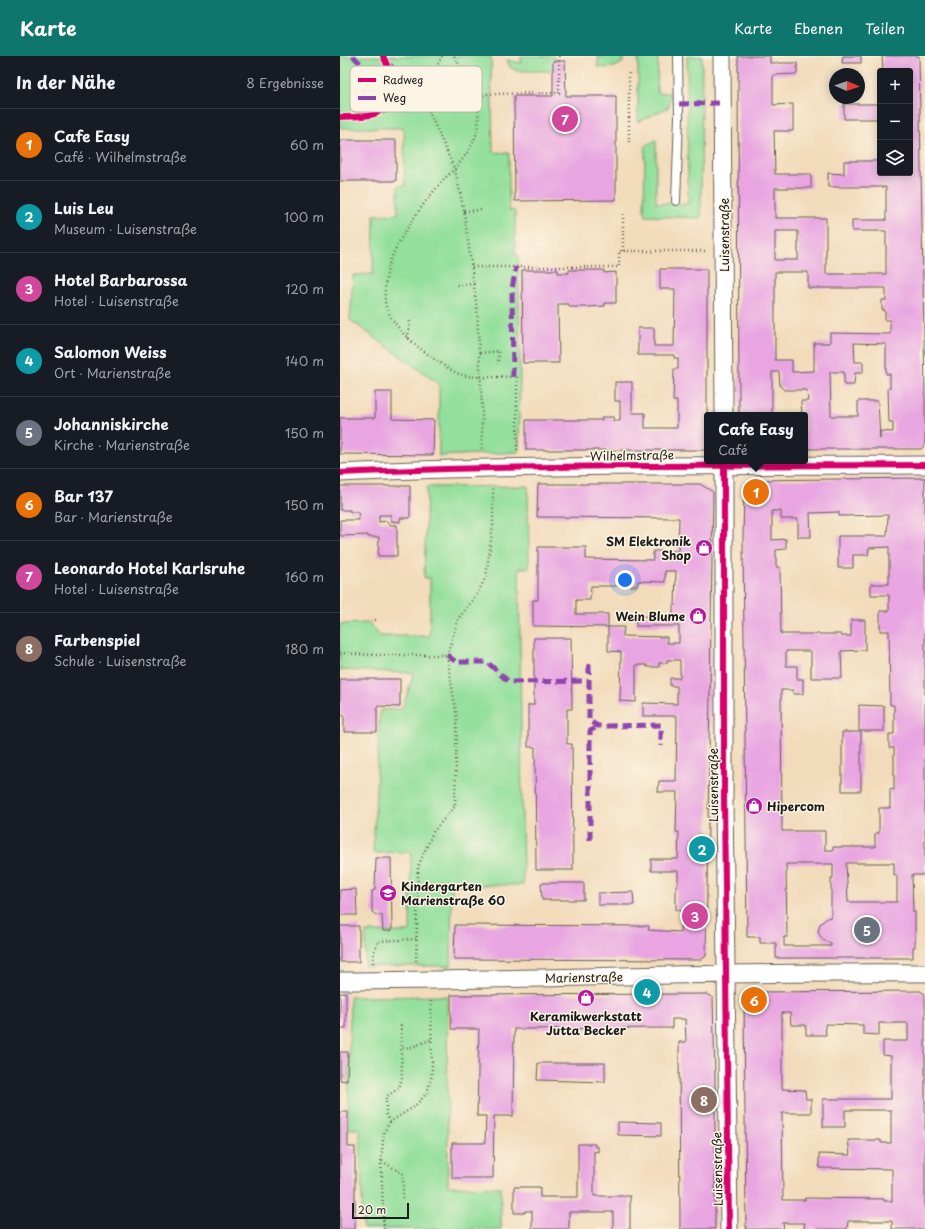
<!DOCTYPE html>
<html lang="de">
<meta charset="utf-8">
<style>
:root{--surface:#171b24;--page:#20242c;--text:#f1f3f6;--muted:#9ea1a6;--line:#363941;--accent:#0f766e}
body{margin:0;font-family:"Playpen Sans",sans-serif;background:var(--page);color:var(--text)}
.controls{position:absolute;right:12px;top:12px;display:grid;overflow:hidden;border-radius:4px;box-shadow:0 2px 10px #0003}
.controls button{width:36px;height:36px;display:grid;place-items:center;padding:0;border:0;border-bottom:1px solid var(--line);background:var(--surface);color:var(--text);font:20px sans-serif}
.compass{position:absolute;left:489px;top:12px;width:36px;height:36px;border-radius:50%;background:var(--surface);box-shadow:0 2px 10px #0003;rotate:92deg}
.scale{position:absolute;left:12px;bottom:10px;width:57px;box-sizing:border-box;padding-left:4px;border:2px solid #1c1c1c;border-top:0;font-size:11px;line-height:14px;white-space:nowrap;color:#1c1c1c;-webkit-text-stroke:3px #fcf5e5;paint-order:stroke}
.you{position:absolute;left:285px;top:524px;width:14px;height:14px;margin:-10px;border:3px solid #fff;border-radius:50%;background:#1a73e8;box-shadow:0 0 0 6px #1a73e833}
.badge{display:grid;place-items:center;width:26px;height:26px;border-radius:50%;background:var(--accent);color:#fff;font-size:13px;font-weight:700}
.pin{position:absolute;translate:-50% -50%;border:2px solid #fff;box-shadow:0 1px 4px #0006}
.popup{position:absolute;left:364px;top:356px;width:104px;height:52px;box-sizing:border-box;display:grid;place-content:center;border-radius:4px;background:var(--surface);filter:drop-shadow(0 1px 3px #0005);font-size:13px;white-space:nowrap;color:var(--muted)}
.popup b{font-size:15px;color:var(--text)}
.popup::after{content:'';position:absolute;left:50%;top:100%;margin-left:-8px;border:8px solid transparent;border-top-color:var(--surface)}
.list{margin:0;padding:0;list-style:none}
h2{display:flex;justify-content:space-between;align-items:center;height:52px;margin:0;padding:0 16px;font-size:17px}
h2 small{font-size:13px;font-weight:400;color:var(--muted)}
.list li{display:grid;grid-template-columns:26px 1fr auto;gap:12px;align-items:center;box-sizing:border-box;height:72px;padding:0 16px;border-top:1px solid var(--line)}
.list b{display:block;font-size:15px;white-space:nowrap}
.list p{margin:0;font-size:13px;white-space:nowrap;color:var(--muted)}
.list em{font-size:13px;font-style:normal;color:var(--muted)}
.icon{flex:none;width:22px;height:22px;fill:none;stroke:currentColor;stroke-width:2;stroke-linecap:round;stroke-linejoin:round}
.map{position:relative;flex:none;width:585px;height:1173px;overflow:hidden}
header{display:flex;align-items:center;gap:24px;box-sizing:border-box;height:56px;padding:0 20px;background:var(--accent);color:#fff}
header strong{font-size:19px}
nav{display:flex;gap:22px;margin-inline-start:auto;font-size:14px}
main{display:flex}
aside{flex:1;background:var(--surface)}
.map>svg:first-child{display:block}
.green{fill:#93df9b;stroke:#587e5c}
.building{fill:#e8a5e1;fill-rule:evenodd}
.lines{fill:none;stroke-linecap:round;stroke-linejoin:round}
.service-casing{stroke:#675f54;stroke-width:10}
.minor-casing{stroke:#675f54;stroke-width:19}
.path{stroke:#675f54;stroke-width:2.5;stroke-dasharray:1 3;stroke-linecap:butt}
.service{stroke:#fff;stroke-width:8}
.minor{stroke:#fff;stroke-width:17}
.quiet{stroke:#8e44ad;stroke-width:5;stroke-dasharray:10 5;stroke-linecap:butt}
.cycleway-casing{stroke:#fcf5e5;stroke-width:8}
.cycleway{stroke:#d6006c;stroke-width:6}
.labels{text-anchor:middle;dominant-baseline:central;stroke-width:3;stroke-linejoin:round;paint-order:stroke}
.street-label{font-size:12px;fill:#1c1c1c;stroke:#fcf5e5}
.poi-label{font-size:12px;font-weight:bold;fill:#1c1c1c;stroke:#fcf5e5;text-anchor:end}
.key{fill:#fcf5e5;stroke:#b9b4a9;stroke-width:1}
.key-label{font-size:11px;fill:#1c1c1c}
</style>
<header>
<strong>Karte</strong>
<nav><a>Karte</a><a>Ebenen</a><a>Teilen</a></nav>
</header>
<main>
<aside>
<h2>In der Nähe<small>8 Ergebnisse</small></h2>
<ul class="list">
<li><span class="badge" style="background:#e8710a">1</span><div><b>Cafe Easy</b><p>Café · Wilhelmstraße</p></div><em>60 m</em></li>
<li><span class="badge" style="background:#0f9aa8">2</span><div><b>Luis Leu</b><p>Museum · Luisenstraße</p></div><em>100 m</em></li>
<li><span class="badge" style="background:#d1479c">3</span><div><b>Hotel Barbarossa</b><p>Hotel · Luisenstraße</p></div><em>120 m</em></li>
<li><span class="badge" style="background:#0f9aa8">4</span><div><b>Salomon Weiss</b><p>Ort · Marienstraße</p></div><em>140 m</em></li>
<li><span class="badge" style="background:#6b7280">5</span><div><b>Johanniskirche</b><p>Kirche · Marienstraße</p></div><em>150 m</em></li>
<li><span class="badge" style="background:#e8710a">6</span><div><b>Bar 137</b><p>Bar · Marienstraße</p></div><em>150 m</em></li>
<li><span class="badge" style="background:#d1479c">7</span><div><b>Leonardo Hotel Karlsruhe</b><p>Hotel · Luisenstraße</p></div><em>160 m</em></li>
<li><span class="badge" style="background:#8d6e63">8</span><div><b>Farbenspiel</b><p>Schule · Luisenstraße</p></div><em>180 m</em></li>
</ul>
</aside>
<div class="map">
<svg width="585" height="1173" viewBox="0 0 585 1173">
<rect width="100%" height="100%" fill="#fcf5e5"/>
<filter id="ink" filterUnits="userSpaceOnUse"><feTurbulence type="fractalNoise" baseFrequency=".025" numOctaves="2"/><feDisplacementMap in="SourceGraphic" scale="8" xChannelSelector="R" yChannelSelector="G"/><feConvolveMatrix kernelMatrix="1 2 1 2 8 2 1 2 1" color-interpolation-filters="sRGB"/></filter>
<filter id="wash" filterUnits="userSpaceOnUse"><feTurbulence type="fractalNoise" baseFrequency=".012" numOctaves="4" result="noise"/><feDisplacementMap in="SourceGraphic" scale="16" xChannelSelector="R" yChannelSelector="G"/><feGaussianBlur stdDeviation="0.9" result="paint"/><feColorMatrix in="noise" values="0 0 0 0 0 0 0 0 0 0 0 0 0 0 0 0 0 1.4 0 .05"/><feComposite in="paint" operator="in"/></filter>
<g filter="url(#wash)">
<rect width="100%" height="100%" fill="#f2dbbb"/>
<path class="green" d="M0,0H151L153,96L169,97V154L175,155V199H178L180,310L179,396L99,400V328L10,264L13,219L33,218L34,159L58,158V130H65L64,72H0Z
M181,0H214L213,15H177L170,11L167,4L181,7Z
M256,0H283V6C275,13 268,12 257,11L259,0Z
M298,0H318L317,37H330L329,51L298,66Z
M347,0H362L361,162L306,160L304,154L305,90L316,84V147L348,148Z
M188,430L189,512H179L183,829H112L111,910H25L26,876H70L71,796L33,797L40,654L62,653L74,617L0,614V568L29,567L40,580H90V522H84L87,431Z
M107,940L108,1130L161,1131V1173H23L20,1073H8L10,941Z"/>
<g id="blocks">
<path class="building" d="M398,0H430V7H457V18L433,19V49L453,48V75H434L435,118H471V132H435V162H486V218H546V175H512V164H546V131H488V117L504,118V105H540V117H570V15H543L542,0H579L585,338V389L581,393H465V359H462L461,345H468L467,334H444L440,330L439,316H432V359H399ZM435,175H458V204H435ZM435,216H468V232H546V244H542V254H545V264H550V278L490,277V287H474V315L452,316V304H435ZM514,287L546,288V318H550V332H548L549,366H553V376L540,375V383L538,345H518V360H491L490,316H504V329H514L515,317H523V306H515Z
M503,0H521V7H502Z
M213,5H225L226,40H276V144L175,145L174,40H213Z
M504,48H540V63H504Z
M0,84H56V125H0Z
M320,213H367V394H186V364H262V361H274L273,365H280V345H275V326H292V357H305V372H337V345H333L334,313H338V302H334V299H298V272H314V290H334L335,233H320Z
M182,214H218V217H229V214H264V217L276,216V247H265V250L247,251H229V248H218L219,307H183Z
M35,336H52V363L94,364L93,399L0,398V362H35Z
M585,422V819H572L573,856H575V891H573V902H436V887H420V881H407L403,484L404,433L411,424ZM432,455H441V463H458V481H471L470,457L499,456V460L548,459L547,480H498V512H513V499H528L529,492L549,491V528H531V539H549V555H540V575H549L550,649H554V678H549V692H554V734L550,733V752H539V777H535V791H493V794H485V775H442L441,634H453V638H463V623H457V610H446V595H471V622H502L501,595L525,594V564H511V580H501V578H441L440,511H436V494L446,493V483L432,484ZM506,807H554V819H557V846H508ZM446,808H493V822H491V861L487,862L480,868L478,876L483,884L491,887V890H444V881H447Z
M198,428H360L373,436L366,900L361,904L114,903L115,869L309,870L308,874L340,876L341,854H336V829L338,828V815H311V803H338L339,776H336L337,736H318L319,725H336L337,660H303V647L337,648V630H330V622H340V604H327V607H319V611H307V609H296V646L280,645L281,596L268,595V571H284L283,580L327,581V587H339V570H296V560L333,561V550H335L336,515H325V526L298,525L297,530H251L250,544H236V558H268V571L193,570V544H198V491H246V503L313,504V495H338L339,462L197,461Z
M0,430H70V462H60V466L51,465V459H39V466L47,465L49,469H57V500H38L39,481H28V479L0,480V464H19L18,456H10V454H0Z
M194,582H231L232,653H227V688H232L233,814H196L195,691H188V649H194Z
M0,623H60V651L37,650V676H4V659H0Z
M519,649L544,650V675H519Z
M502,676H521V735H502Z
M36,802H51L52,873L50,875H43L42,859H36L32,856V835L35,834Z
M201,827H244V844H202Z
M16,833L17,859H0V834Z
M293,836L294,849H258V837Z
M0,870H19V906H0Z
M580,935L585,938V1173H552V1165H508L507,1173H464L465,1167H443L444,1173H406L404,941L410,936ZM442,957H450L451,969H466V979H486L485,968L523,969V978L539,979V967H568V985H543V999L551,1000V1043H483V1071H505V1054H551V1087H541V1084H508L510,1099L479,1098V1112L552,1113V1145H544V1143L465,1142V1144H443L442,1057H471V1043H466L465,1034L442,1033Z
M0,937H6V972H0Z
M367,938L373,942L375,1021V1173H340L339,986H346L345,963H332V972L174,973L173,1060H154L153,1122H112V1087H145L146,1060H137L139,973H111V939Z
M0,996H8L7,1025L0,1024Z
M198,1007H265V1026L197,1024Z
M0,1056H8V1091H15V1173H0Z
M278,1066L321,1067V1080L278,1079Z
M238,1088H255V1091H258V1096L254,1095V1140H290V1173H273V1156H229V1173H192V1155H185V1157H174V1131H200V1141H238Z"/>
</g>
</g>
<g filter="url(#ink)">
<use href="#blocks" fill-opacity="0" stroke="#675f54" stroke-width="1"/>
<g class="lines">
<g class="service-casing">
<path id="service" d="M336,145L339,61L338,0"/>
</g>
<g class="minor-casing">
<path id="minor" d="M382,0L384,359
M384,405V743L389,1173
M0,417C195,408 390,410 585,409
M0,925C195,924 390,915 585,917"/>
</g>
<path class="path" d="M102,0L89,27L80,35L115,114L124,155L137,253L142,351V395
M114,0C128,22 145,52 136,79C132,91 123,103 115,113C113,116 109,118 106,121C88,140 56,184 49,209C46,221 44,234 45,246C47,258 57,271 65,279C74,289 110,316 122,319C139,323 159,320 177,321V395
M136,43L147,38L219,37V0
M289,86V17
M124,155L141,154
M283,195V157
M132,211H279V195H365
M117,229L134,228
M68,282L70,264
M140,297L159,295L158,308
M31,564H39
M0,597L30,599H107L117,663L115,750L93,776L78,811L76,908
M107,599L118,563L137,538L146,521L153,469V430
M33,907L34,896L38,885L77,883
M61,969V992
M50,1066L46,1058V1041L59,1032L62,1022L61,992L72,991L92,983
M42,1105L63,1118V1144
M44,1173L41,1105L44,1076L50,1066L75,1050L87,1037L92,1019L91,942"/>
<use href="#service" class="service"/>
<use href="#minor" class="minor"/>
<path class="quiet" d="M13,0L33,20L40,23L50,22
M339,48L383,47
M41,56C56,51 67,45 80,35L61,21L49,8
M173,321L172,233L176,211
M107,599L116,606H147L169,626L249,625
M249,608V665L258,670L321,669V690
M250,784V675L258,670"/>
<g class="cycleway-casing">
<path id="cycleway" d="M0,61C9,61 30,61 37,57C39,56 42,52 44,50C55,36 51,15 43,0
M384,405V743L389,1173
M0,417C195,408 390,410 585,409"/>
</g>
<use href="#cycleway" class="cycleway"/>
</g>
</g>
<defs>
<g id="shop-disc" transform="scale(0.9)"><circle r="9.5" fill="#b5179e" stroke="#fcf5e5"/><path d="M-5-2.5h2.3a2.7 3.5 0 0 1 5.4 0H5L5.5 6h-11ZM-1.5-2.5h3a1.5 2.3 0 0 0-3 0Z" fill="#fff"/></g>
<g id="school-disc" transform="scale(0.9)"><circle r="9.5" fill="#b5179e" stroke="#fcf5e5"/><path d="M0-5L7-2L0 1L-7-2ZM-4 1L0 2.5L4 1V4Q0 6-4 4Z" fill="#fff"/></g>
</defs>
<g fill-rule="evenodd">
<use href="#shop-disc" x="364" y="492"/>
<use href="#shop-disc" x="358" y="560"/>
<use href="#shop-disc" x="414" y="750"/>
<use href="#school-disc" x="48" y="837"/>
<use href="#shop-disc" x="246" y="942"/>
</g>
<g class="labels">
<g class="street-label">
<text transform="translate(384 179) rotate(-90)">Luisenstraße</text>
<text transform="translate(292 399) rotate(-1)">Wilhelmstraße</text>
<text transform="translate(373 729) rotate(-90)">Luisenstraße</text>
<text transform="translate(244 921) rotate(-1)">Marienstraße</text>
<text transform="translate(377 1113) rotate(-91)">Luisenstraße</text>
</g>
<g class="poi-label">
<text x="351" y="485">SM Elektronik<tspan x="351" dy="14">Shop</tspan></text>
<text x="345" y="560">Wein Blume</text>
<text x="427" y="750" text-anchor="start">Hipercom</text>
<text x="61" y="830" text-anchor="start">Kindergarten<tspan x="61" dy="14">Marienstraße 60</tspan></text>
<text x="246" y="960" text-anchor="middle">Keramikwerkstatt<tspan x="246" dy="14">Jutta Becker</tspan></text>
</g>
</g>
<rect x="10" y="10" width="132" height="46" rx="6" class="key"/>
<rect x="18" y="22" width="18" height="4" fill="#d6006c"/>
<rect x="18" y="40" width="18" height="4" fill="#8e44ad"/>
<g class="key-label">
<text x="43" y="28">Radweg</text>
<text x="43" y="46">Weg</text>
</g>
</svg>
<div class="controls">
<button>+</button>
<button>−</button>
<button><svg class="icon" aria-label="layers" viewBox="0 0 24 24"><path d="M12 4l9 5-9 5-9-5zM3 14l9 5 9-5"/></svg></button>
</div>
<svg class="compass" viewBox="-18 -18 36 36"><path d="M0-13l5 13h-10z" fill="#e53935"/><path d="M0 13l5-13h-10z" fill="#9ea1a6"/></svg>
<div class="scale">20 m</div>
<div class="you"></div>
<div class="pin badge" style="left:416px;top:436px;background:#e8710a">1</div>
<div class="popup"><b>Cafe Easy</b>Café</div>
<div class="pin badge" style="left:362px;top:793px;background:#0f9aa8">2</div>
<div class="pin badge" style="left:355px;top:860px;background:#d1479c">3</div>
<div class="pin badge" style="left:307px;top:936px;background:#0f9aa8">4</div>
<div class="pin badge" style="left:527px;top:874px;background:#6b7280">5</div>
<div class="pin badge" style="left:414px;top:944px;background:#e8710a">6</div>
<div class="pin badge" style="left:225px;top:63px;background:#d1479c">7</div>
<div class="pin badge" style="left:364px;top:1044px;background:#8d6e63">8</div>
</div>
</main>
